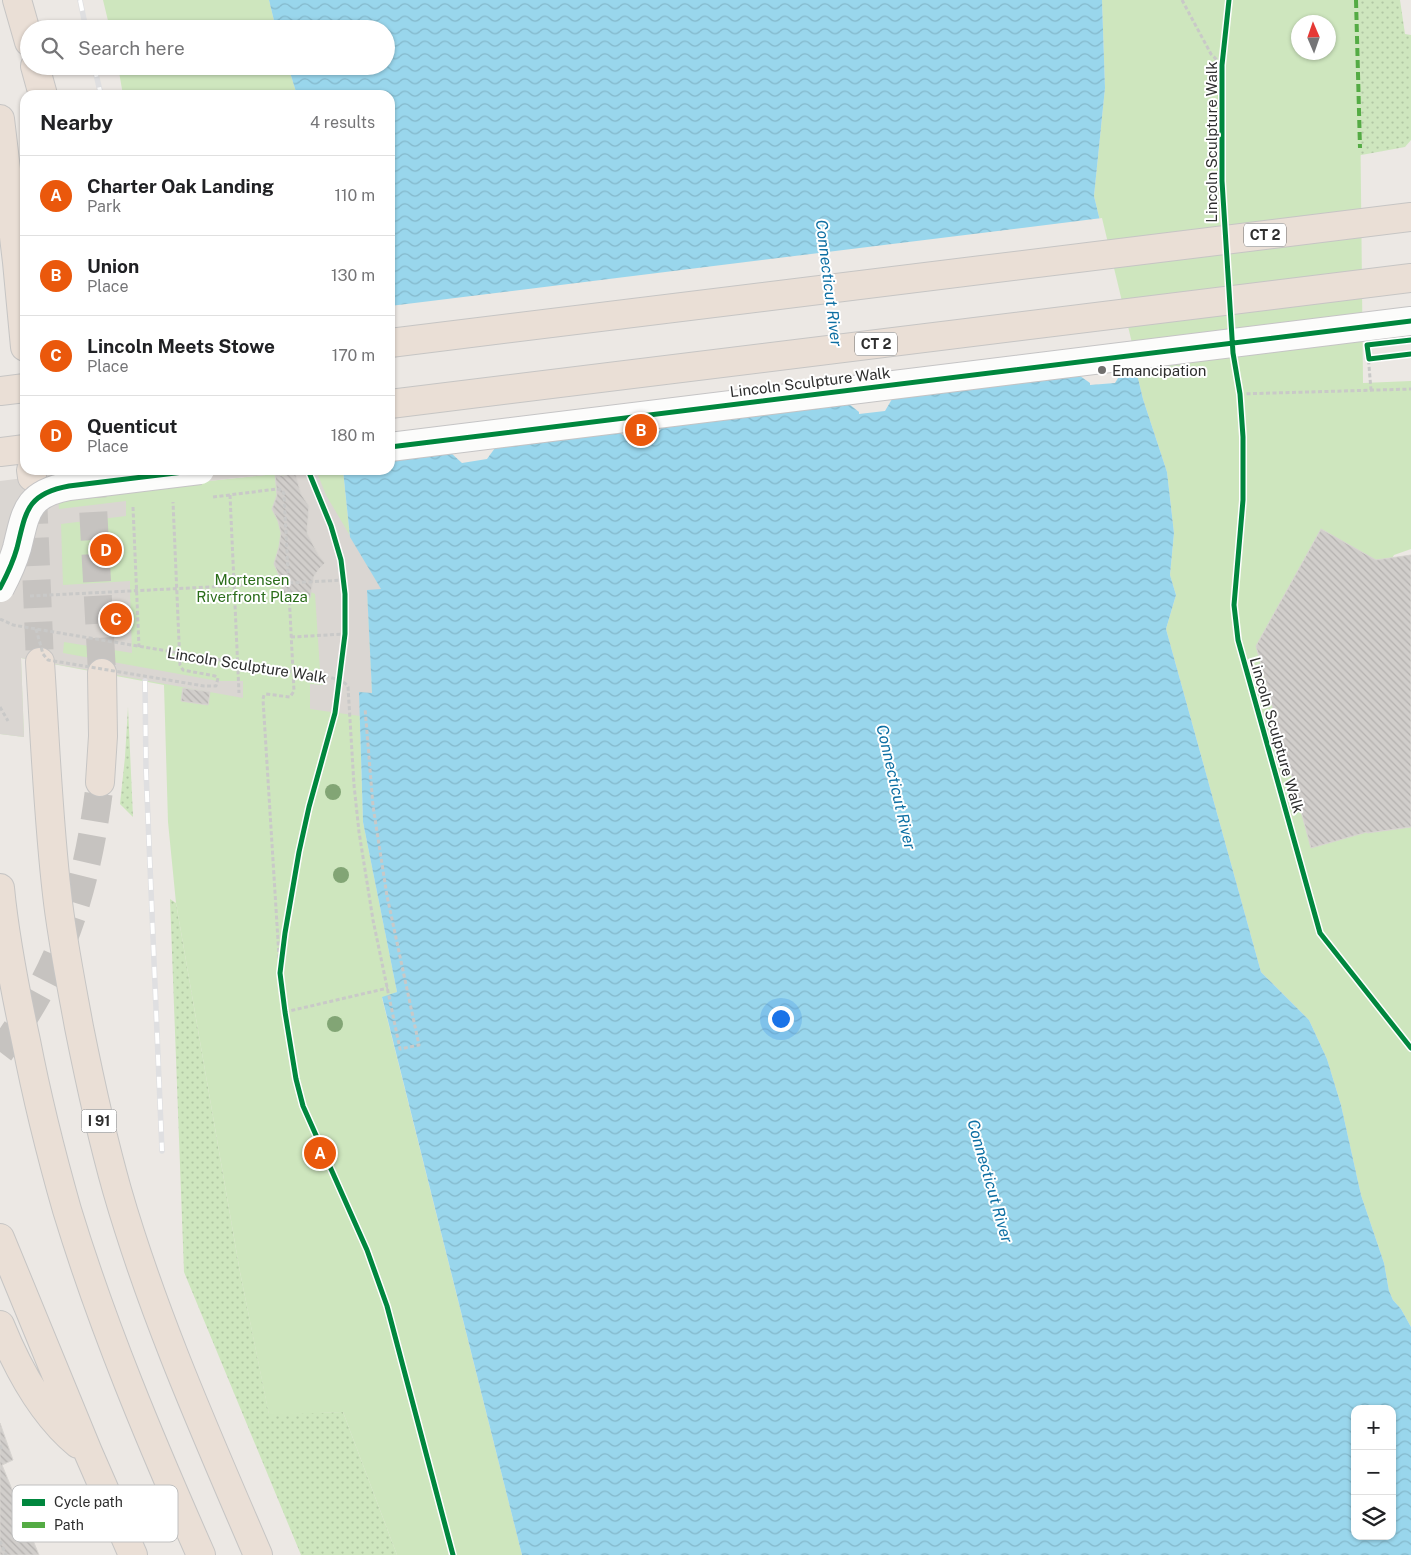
<!DOCTYPE html>
<meta charset="utf-8">
<style>
:root{--surface:#fff;--page:#f6f6f6;--text:#202124;--muted:#757577;--line:#e0e0e0;--accent:#ea580c}
body{margin:0;font-family:"Public Sans",sans-serif;background:var(--page);color:var(--text)}
.controls{position:absolute;right:15px;bottom:15px;display:grid;overflow:hidden;border-radius:10px;box-shadow:0 1px 4px #0004}
.controls button{width:45px;height:45px;display:grid;place-items:center;padding:0;border:0;border-bottom:1px solid var(--line);background:var(--surface);color:var(--text);font:25px sans-serif}
.compass{position:absolute;left:1291px;top:15px;width:45px;height:45px;border-radius:50%;background:var(--surface);box-shadow:0 1px 4px #0004;rotate:358deg}
.you{position:absolute;left:780px;top:1018px;width:18px;height:18px;margin:-12px;border:4px solid #fff;border-radius:50%;background:#1a73e8;box-shadow:0 0 0 8px #1a73e833}
.badge{display:grid;place-items:center;width:32px;height:32px;border-radius:50%;background:var(--accent);color:#fff;font-size:16px;font-weight:700}
.pin{position:absolute;translate:-50% -50%;border:2px solid #fff;box-shadow:0 1px 5px #0006}
.list{margin:0;padding:0;list-style:none}
h2{display:flex;justify-content:space-between;align-items:center;height:65px;margin:0;padding:0 20px;font-size:21px}
h2 small{font-size:16px;font-weight:400;color:var(--muted)}
.list li{display:grid;grid-template-columns:32px 1fr auto;gap:15px;align-items:center;box-sizing:border-box;height:80px;padding:0 20px;border-top:1px solid var(--line)}
.list b{display:block;font-size:19px;white-space:nowrap}
.list p{margin:0;font-size:16px;white-space:nowrap;color:var(--muted)}
.list em{font-size:16px;font-style:normal;color:var(--muted)}
.icon{flex:none;width:28px;height:28px;fill:none;stroke:currentColor;stroke-width:2;stroke-linecap:round;stroke-linejoin:round}
.map{position:relative;flex:none;width:1411px;height:1555px;overflow:hidden}
.search{position:absolute;background:var(--surface);box-shadow:0 1px 4px #0004;left:20px;top:20px;width:375px;height:55px;display:flex;align-items:center;gap:12px;box-sizing:border-box;padding:0 18px;border-radius:28px;color:var(--muted);font-size:19px}
.panel{position:absolute;background:var(--surface);box-shadow:0 1px 4px #0004;left:20px;top:90px;width:375px;height:385px;border-radius:15px}
.map>svg:first-child{display:block}
.grass{fill:url(#grass-dots)}
.park{fill:#cee6be;fill-rule:evenodd}
.plaza{fill:#dad6d2}
.water{fill:url(#water-waves);fill-rule:evenodd}
.pier{fill:#ece8e4}
.building{fill:url(#building-back-hatch);stroke:#d7d4d0}
.lines{fill:none;stroke-linecap:round;stroke-linejoin:round}
.highway-tunnel{stroke:#c6c3c0;stroke-width:28;stroke-dasharray:28 14;stroke-linecap:butt}
.minor-casing{stroke:#c5c4c5;stroke-width:30}
.highway-casing{stroke:#c6c5c4;stroke-width:30}
.path{stroke:#c9c9c8;stroke-width:3;stroke-dasharray:4 2.5;stroke-linecap:butt}
.minor{stroke:#fcfcfb;stroke-width:28}
.highway{stroke:#eadfd6;stroke-width:28}
.rail-casing{stroke:#dfdfe1;stroke-width:5.5}
.rail{stroke:#fff;stroke-width:4;stroke-dasharray:11;stroke-linecap:butt}
.minor-bridge-casing{stroke:#c5c4c5;stroke-width:30;stroke-linecap:butt}
.path-bridge{stroke:#c9c9c8;stroke-width:3;stroke-dasharray:4 2.5;stroke-linecap:butt}
.minor-bridge{stroke:#fcfcfb;stroke-width:28}
.quiet{stroke:#54ab44;stroke-width:4;stroke-dasharray:8 4;stroke-linecap:butt}
.cycleway-casing{stroke:#fff;stroke-width:8}
.cycleway{stroke:#00873e;stroke-width:5}
.tree{fill:#82a575}
.poi-dot{fill:#706f6e;stroke:#fff;stroke-width:2}
.labels{text-anchor:middle;dominant-baseline:central;stroke-width:4;stroke-linejoin:round;paint-order:stroke}
.shield{fill:#fff;stroke:#6d6d6d;stroke-width:1}
.shield-label{font-size:14px;font-weight:bold;fill:#2e2e2e}
.street-label{font-size:15px;fill:#2e2e2e;stroke:#fff}
.poi-label{font-size:15px;fill:#2e2e2e;stroke:#fff;text-anchor:start}
.park-label{font-size:15px;fill:#2c6e1b;stroke:#fff}
.water-label{font-size:16px;font-style:italic;fill:#0d6fa3;stroke:#fff}
.key{fill:#fff;stroke:#c0c0c0;stroke-width:1}
.key-label{font-size:14px;fill:#2e2e2e}
</style>
<div class="map">
<svg width="1411" height="1555" viewBox="0 0 1411 1555">
<defs>
<pattern id="grass-dots" width="8" height="8" patternUnits="userSpaceOnUse" patternTransform="scale(1.25)"><rect width="8" height="8" fill="#cee6be"/><path d="M2 2h.1M6 6h.1" fill="none" stroke="#b1c6a4" stroke-width="1.8" stroke-linecap="round"/></pattern>
<pattern id="water-waves" width="16" height="10" patternUnits="userSpaceOnUse" patternTransform="scale(1.25)"><rect width="16" height="10" fill="#99d6ec"/><path d="M0 5q4-4 8 0t8 0" fill="none" stroke="#84b8cb"/></pattern>
<pattern id="building-back-hatch" width="6" height="6" patternUnits="userSpaceOnUse" patternTransform="scale(1.25)"><rect width="6" height="6" fill="#d1cecb"/><path d="M-1 5l2 2M0 0l6 6M5-1l2 2" fill="none" stroke="#b4b1af"/></pattern>
</defs>
<rect width="100%" height="100%" fill="#ece8e4"/>
<path class="grass" d="M1344,0H1400L1405,34L1411,35V140L1405,147L1345,158Z
M128,707L133,817L120,804L125,757Z
M170,899L176,903L240,1272L269,1414L343,1412L397,1555H301L184,1272Z"/>
<path class="park" d="M103,0H269L276,29H110Z
M1102,0H1359L1363,383L1411,381V549L1394,555L1331,667L1374,832L1411,827V1327L1401,1309L1393,1300L1389,1291L1384,1263L1361,1195L1341,1105L1327,1059L1309,1020L1261,972L1166,629L1176,595L1170,575L1174,533L1167,472L1143,399L1094,196L1105,88ZM1298,22H1328V52H1298Z
M118,66H288L297,95H123Z
M313,470H343L350,537L382,590H367L372,694L359,692L363,822L397,992L382,998L522,1555H397L343,1412L269,1415L240,1272L176,903L168,822L164,685L21,658L24,737L0,734V503Z"/>
<path class="plaza" d="M88,470H316L326,495L382,590H367L372,694L359,692L360,716L310,709V684L323,685V671L320,670L315,594L307,590L295,472L58,497L59,509L126,501V516L61,524L63,585L130,581V591L132,653L64,642L63,653L218,681H243V698L21,658L24,737L0,734V481Z"/>
<path class="water" d="M269,0H1102L1105,88L1094,196L1143,399L1167,472L1174,533L1170,575L1176,595L1166,629L1261,972L1309,1020L1327,1059L1341,1105L1361,1195L1384,1263L1389,1291L1393,1300L1401,1309L1411,1327V1555H522L382,997L397,992L363,822L359,692L372,693L367,590L381,589L350,537L343,470H390V95H297L288,66H386V29H276ZM1355,1409H1392V1536H1355Z"/>
<path class="pier" d="M1102,218L1138,368L1123,370L1115,383L1090,385V383L1080,376L892,399L885,411L859,414V412L849,404L662,427L654,439L629,442V440L619,432L495,448L487,459L462,463L451,453L390,460V306Z"/>
<path class="building" d="M295,472L301,494L309,506L307,533L319,556L325,563L319,569L314,576L310,598L297,595L283,597L281,580L274,564L279,547L281,533L278,521L272,509L277,495L275,474L283,476Z
M1321,529L1376,560L1411,555V827L1367,833V832L1311,848L1256,646Z
M183,688L210,692L208,705L181,701Z
M0,1423L13,1460L2,1465L39,1555H0Z"/>
<g class="lines">
<path class="highway-tunnel" d="M91,470L102,673
M33,496L40,662
M0,1052C63,969 88,884 100,782"/>
<g class="minor-casing">
<path id="minor" d="M390,447L1411,321"/>
</g>
<g class="highway-casing">
<path id="highway" d="M17,0L29,42
M35,66L43,95
M0,119L17,262L25,347
M390,343L1411,217
M0,391L25,388
M390,404L1411,278
M0,452L25,449
M31,470L32,477
M40,662C45,739 48,817 57,894C62,939 71,983 79,1027C90,1082 102,1137 117,1190C153,1315 207,1436 258,1555
M100,782L103,736L102,673
M0,888C5,940 15,990 26,1041C37,1098 51,1154 67,1210C103,1328 151,1442 201,1555
M0,1238L88,1452L133,1555
M0,1325C17,1367 43,1415 78,1444"/>
</g>
<path class="path" d="M1182,0L1211,54L1222,65
M1368,354L1371,390
M1369,359L1411,354
M1240,394L1411,389
M277,489L282,490L284,494L294,691L290,697L266,694L264,695L263,699L280,973
M230,495L239,693
M133,507L139,647
M289,583L344,580
M291,637L345,634
M299,673C311,675 343,676 348,687L354,785L359,832L373,920L400,1049L419,1045L387,896L373,806L365,708
M0,707L8,721
M285,1012L388,988
M0,1445L1,1448L0,1449
M0,1541L6,1555"/>
<use href="#minor" class="minor"/>
<use href="#highway" class="highway"/>
<g class="rail-casing">
<path id="rail" d="M80,0L86,29
M94,66L101,95
M145,681L146,771L162,1151"/>
</g>
<use href="#rail" class="rail"/>
<g class="minor-bridge-casing">
<path id="minor-bridge" d="M0,588C7,575 13,562 17,548C26,512 26,494 69,486L200,470"/>
</g>
<path class="path-bridge" d="M213,497L277,489
M30,596L289,583
M0,619L13,625L36,629L299,673
M36,629L43,654L48,660L204,686H216L218,678L215,676L183,670L180,665L173,502"/>
<use href="#minor-bridge" class="minor-bridge"/>
<path class="quiet" d="M1356,0L1360,148"/>
<g class="cycleway-casing">
<path id="cycleway" d="M1229,0L1222,65V181L1233,353L1240,394L1243,437V500L1234,605L1238,640L1320,933L1411,1048
M1411,340L1367,345L1369,359L1411,354
M390,447L1411,321
M308,470L331,526L341,560L345,594V634L335,713L309,807L299,852L285,933L280,973L285,1012L296,1079L303,1106L367,1250L387,1306L453,1555
M0,588C7,575 13,562 17,548C26,512 26,494 69,486L200,470"/>
</g>
<use href="#cycleway" class="cycleway"/>
</g>
<g class="tree">
<circle cx="333" cy="792" r="8"/>
<circle cx="341" cy="875" r="8"/>
<circle cx="335" cy="1024" r="8"/>
</g>
<circle class="poi-dot" cx="1102" cy="370" r="5"/>
<g class="labels">
<g class="shield">
<rect x="1244" y="223.5" width="42" height="23" rx="4"/>
<rect x="855" y="332.5" width="42" height="23" rx="4"/>
<rect x="81.5" y="1109.5" width="35" height="23" rx="4"/>
</g>
<g class="shield-label">
<text x="1265" y="235">CT 2</text>
<text x="876" y="344">CT 2</text>
<text x="99" y="1121">I 91</text>
</g>
<g class="street-label">
<text transform="translate(1211 142) rotate(-90)">Lincoln Sculpture Walk</text>
<text transform="translate(810 382) rotate(-7)">Lincoln Sculpture Walk</text>
<text transform="translate(247 665) rotate(9)">Lincoln Sculpture Walk</text>
<text transform="translate(1277 735) rotate(74)">Lincoln Sculpture Walk</text>
</g>
<g class="poi-label">
<text x="1112" y="370">Emancipation</text>
</g>
<g class="park-label">
<text x="252" y="579">Mortensen<tspan x="252" dy="17">Riverfront Plaza</tspan></text>
</g>
<g class="water-label">
<text transform="translate(829 283) rotate(83)">Connecticut River</text>
<text transform="translate(896 787) rotate(77)">Connecticut River</text>
<text transform="translate(990 1181) rotate(74)">Connecticut River</text>
</g>
</g>
<rect x="12" y="1485" width="166" height="57" rx="8" class="key"/>
<rect x="22" y="1499" width="23" height="7" fill="#00873e"/>
<rect x="22" y="1522" width="23" height="6" fill="#54ab44"/>
<g class="key-label">
<text x="54" y="1507">Cycle path</text>
<text x="54" y="1530">Path</text>
</g>
</svg>
<div class="controls">
<button>+</button>
<button>−</button>
<button><svg class="icon" aria-label="layers" viewBox="0 0 24 24"><path d="M12 4l9 5-9 5-9-5zM3 14l9 5 9-5"/></svg></button>
</div>
<svg class="compass" viewBox="-18 -18 36 36"><path d="M0-13l5 13h-10z" fill="#e53935"/><path d="M0 13l5-13h-10z" fill="#757577"/></svg>
<div class="you"></div>
<div class="pin badge" style="left:320px;top:1153px">A</div>
<div class="pin badge" style="left:641px;top:430px">B</div>
<div class="pin badge" style="left:116px;top:619px">C</div>
<div class="pin badge" style="left:106px;top:550px">D</div>
<div class="search"><svg class="icon" aria-label="search" viewBox="0 0 24 24"><circle cx="10" cy="10" r="6"/><path d="M15 15l6 6"/></svg>Search here</div>
<section class="panel">
<h2>Nearby<small>4 results</small></h2>
<ul class="list">
<li><span class="badge">A</span><div><b>Charter Oak Landing</b><p>Park</p></div><em>110 m</em></li>
<li><span class="badge">B</span><div><b>Union</b><p>Place</p></div><em>130 m</em></li>
<li><span class="badge">C</span><div><b>Lincoln Meets Stowe</b><p>Place</p></div><em>170 m</em></li>
<li><span class="badge">D</span><div><b>Quenticut</b><p>Place</p></div><em>180 m</em></li>
</ul>
</section>
</div>
